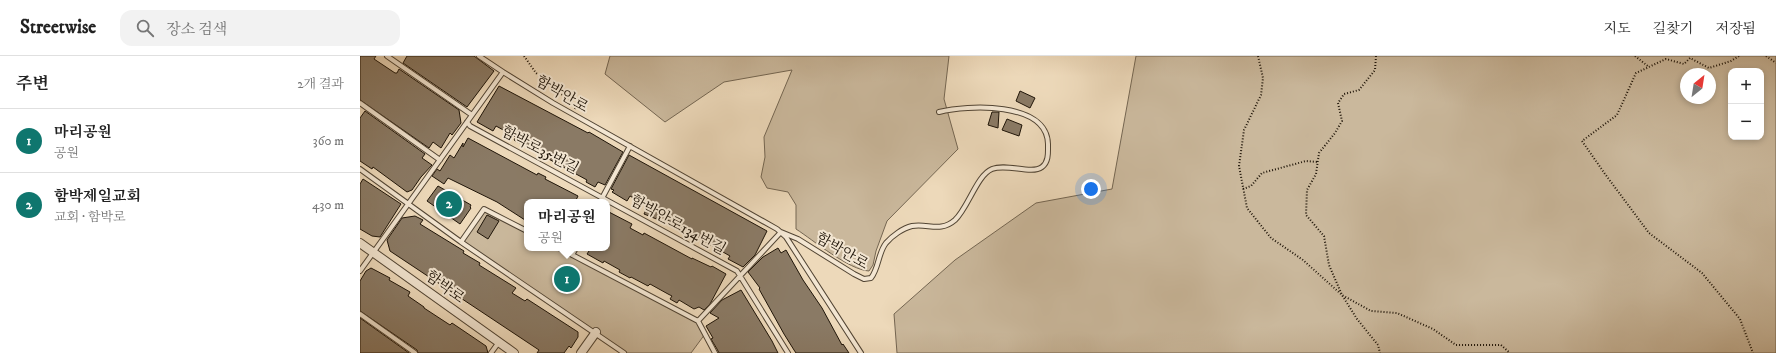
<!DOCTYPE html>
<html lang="ko">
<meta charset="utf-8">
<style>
:root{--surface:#fff;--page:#f2f2f2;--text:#222;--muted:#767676;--line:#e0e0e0;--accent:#0f766e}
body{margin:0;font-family:"IM FELL DW Pica","Noto Serif KR",serif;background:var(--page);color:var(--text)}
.controls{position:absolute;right:12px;top:12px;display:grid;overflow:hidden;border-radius:8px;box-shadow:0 2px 6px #0003}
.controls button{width:36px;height:36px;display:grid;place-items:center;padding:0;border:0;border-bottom:1px solid var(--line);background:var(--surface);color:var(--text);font:20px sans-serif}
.compass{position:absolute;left:1320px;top:12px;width:36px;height:36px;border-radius:50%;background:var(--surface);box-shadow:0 2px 6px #0003;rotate:30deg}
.you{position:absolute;left:731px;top:133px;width:14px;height:14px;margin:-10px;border:3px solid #fff;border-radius:50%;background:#1a73e8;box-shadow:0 0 0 6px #1a73e833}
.badge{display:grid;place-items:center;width:26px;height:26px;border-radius:50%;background:var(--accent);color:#fff;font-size:13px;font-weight:700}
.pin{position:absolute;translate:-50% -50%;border:2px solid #fff;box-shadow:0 1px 4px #0006}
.popup{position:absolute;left:164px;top:143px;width:86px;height:52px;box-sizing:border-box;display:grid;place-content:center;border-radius:8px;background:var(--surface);filter:drop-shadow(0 1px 3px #0005);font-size:13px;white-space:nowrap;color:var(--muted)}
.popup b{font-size:15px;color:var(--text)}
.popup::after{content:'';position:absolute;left:50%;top:100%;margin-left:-8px;border:8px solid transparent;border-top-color:var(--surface)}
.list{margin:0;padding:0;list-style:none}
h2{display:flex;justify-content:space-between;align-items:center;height:52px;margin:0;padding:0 16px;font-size:17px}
h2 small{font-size:13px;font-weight:400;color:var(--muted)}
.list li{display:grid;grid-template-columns:26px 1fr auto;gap:12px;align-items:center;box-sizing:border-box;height:64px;padding:0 16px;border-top:1px solid var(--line)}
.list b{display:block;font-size:15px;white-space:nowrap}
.list p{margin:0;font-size:13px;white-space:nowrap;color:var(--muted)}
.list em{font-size:13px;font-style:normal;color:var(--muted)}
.icon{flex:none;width:22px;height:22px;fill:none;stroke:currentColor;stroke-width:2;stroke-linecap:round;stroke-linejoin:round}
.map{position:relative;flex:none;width:1416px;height:297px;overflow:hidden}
header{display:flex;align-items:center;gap:24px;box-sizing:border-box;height:56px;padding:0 20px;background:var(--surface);border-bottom:1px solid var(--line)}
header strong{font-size:19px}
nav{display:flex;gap:22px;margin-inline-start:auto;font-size:14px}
.search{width:280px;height:36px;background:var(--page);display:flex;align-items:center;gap:10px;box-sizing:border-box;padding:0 14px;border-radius:12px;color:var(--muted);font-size:15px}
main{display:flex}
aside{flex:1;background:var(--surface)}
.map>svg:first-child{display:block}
.green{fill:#cab89c;stroke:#746652;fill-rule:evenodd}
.building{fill:#8a7a65;stroke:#1e1408}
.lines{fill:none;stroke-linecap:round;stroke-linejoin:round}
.service-casing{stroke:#524534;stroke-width:6}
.minor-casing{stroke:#524534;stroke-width:10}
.path{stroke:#1e1408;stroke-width:2;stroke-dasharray:1 2;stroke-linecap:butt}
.service{stroke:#f3e6d2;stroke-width:4}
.minor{stroke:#f3e6d2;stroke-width:8}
.labels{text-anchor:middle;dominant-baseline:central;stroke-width:4;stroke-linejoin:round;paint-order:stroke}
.street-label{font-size:15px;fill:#1e1408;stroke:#f3e6d2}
</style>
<header>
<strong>Streetwise</strong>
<div class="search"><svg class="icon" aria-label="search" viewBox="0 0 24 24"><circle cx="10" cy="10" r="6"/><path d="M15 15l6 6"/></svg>장소 검색</div>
<nav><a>지도</a><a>길찾기</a><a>저장됨</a></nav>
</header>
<main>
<aside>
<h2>주변<small>2개 결과</small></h2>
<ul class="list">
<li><span class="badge">1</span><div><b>마리공원</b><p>공원</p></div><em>360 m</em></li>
<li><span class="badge">2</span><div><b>함박제일교회</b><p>교회 · 함박로</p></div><em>430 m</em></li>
</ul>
</aside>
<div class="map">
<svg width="1416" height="297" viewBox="0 0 1416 297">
<rect width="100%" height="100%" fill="#edd9ba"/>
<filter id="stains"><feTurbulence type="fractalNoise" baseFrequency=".005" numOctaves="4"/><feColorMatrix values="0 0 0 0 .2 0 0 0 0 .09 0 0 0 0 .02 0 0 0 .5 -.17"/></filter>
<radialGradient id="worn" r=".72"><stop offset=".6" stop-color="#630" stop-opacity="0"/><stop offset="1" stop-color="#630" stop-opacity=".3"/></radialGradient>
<path class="green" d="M250,0H589L584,43L598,93L527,165L516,195L513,209L509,215C489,214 453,184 436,173V149L428,136L407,132L401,121L405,101L404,81L432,14L364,26L305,66L245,18Z
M776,0H1416V297H537L534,258L595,204L676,147L752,133ZM1371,15H1401V81H1371ZM1326,18H1350V42H1326Z
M124,153L167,175V192H199L338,265L345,278L331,297H264L101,186Z"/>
<path class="building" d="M0,0H16L14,3L35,17H37L39,13L99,54L101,67L92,79L90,77L81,92L73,86L69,92L0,44Z
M47,0H114L134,15L107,51L43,7Z
M139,30L228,77L229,76L263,96L245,129L238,126L235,131L226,126L227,124L154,84L156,81L136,70L133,75L117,66Z
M660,35L675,42L670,52L656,45Z
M5,55L65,98L62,102L72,109L61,121L52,134L47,136L13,111L12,113L0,105V62Z
M632,56H639L638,72L628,69Z
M647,63L662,69L659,80L642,74Z
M108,82L177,119L178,117L186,121L185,123L218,140L215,146H167V159L165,164L137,146L88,122L84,128L72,120L77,113L80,115L90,99L94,102L103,87V91Z
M269,99L407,175L395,199L383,211L368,203L370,200L342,184L333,180L332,182L323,177L325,174L313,167L301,161L299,164L284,158L288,150L270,140L267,145L252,136L254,134L251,133Z
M3,123L41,148L20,181L12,180L0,173V128Z
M78,130L111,149L110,151L111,152L100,168L67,145Z
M247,155L272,168L270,172L283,179L284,177L332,203V202L351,211L352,210L366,218L350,248L344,254L339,251L334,253L319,244L317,247L310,243L312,240L308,238L290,228L288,230L271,221L270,222L259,216L260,214L244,205L243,207L227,198L231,192H247Z
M127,159L139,165L128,183L117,176Z
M55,160L63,164L60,168L104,195L103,197L120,207L119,209L156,232L152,237L165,245L167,243L218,276V281L211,292L209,290L204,297H177L179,294L30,195L27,184L42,162Z
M418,192L421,197L426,194L443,224L462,252L482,289L483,288L489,297H436L434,294L424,278L399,233L400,232L388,216L403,201Z
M11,212L30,222L29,224L50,236L48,240L64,251V252L90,269L92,267L126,290L128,297H58L57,294L0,255V225L6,215Z
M381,234L412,285L418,297H359L357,293L351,283L353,282L346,270L359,262L350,257L362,244Z
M0,262L49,297H0Z"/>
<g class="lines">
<g class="service-casing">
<path id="service" d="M27,0L112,59
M119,0L143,16L193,47L417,173L426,181L501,297
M0,47L80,104
M107,66L110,70L377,215L428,297
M0,113L101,186L264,297
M240,146L270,90
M101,186L124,153L167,175
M199,192L338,265
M212,199L216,192
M0,215L143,16
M0,258L55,297
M338,265L421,176L438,183L494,218L504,223L511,222C519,212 518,197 526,187C532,180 543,172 552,170C568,167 580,177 595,164C608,152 617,119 632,113C647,107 671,119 682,111C689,106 688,96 688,88C687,45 607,49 579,56
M338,265L355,297
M131,297L139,286"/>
</g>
<g class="minor-casing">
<path id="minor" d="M0,187L154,297
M221,297L236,276"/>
</g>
<path class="path" d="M164,0L176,17L216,50L215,53
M898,0L903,22L901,39L884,74L879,110L887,152L911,182L943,204L982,239L1011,255L1037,257L1073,273L1096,289H1141L1150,297
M1016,0L1015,14L999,34L984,38L978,47L982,65L975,77L959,97L956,118L947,134L946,159L964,180L969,209L982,239L997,263L1018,289L1020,297
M1275,0L1289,11
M1379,0L1371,5L1349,12L1330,2L1324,8L1306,3L1276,17L1257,59L1222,85L1245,118L1289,177L1342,217L1380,263L1393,297
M1406,0L1416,7
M883,133L891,130L902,117L946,105L958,106"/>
<use href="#service" class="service"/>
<use href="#minor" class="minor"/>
</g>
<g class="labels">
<g class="street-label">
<text transform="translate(202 38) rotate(30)">함박안로</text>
<text transform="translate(180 94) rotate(28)">함박로35번길</text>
<text transform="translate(318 169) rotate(29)">함박안로134번길</text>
<text transform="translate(482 195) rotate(30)">함박안로</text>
<text transform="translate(85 231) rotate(36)">함박로</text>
</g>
</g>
<rect width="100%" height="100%" filter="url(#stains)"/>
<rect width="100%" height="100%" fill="url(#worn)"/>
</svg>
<div class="controls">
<button>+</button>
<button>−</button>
</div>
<svg class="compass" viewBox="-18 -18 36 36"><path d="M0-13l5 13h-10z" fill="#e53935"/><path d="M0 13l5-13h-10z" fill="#767676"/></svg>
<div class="you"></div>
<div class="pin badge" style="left:207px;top:223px">1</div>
<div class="popup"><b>마리공원</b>공원</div>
<div class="pin badge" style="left:89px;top:148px">2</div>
</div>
</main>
